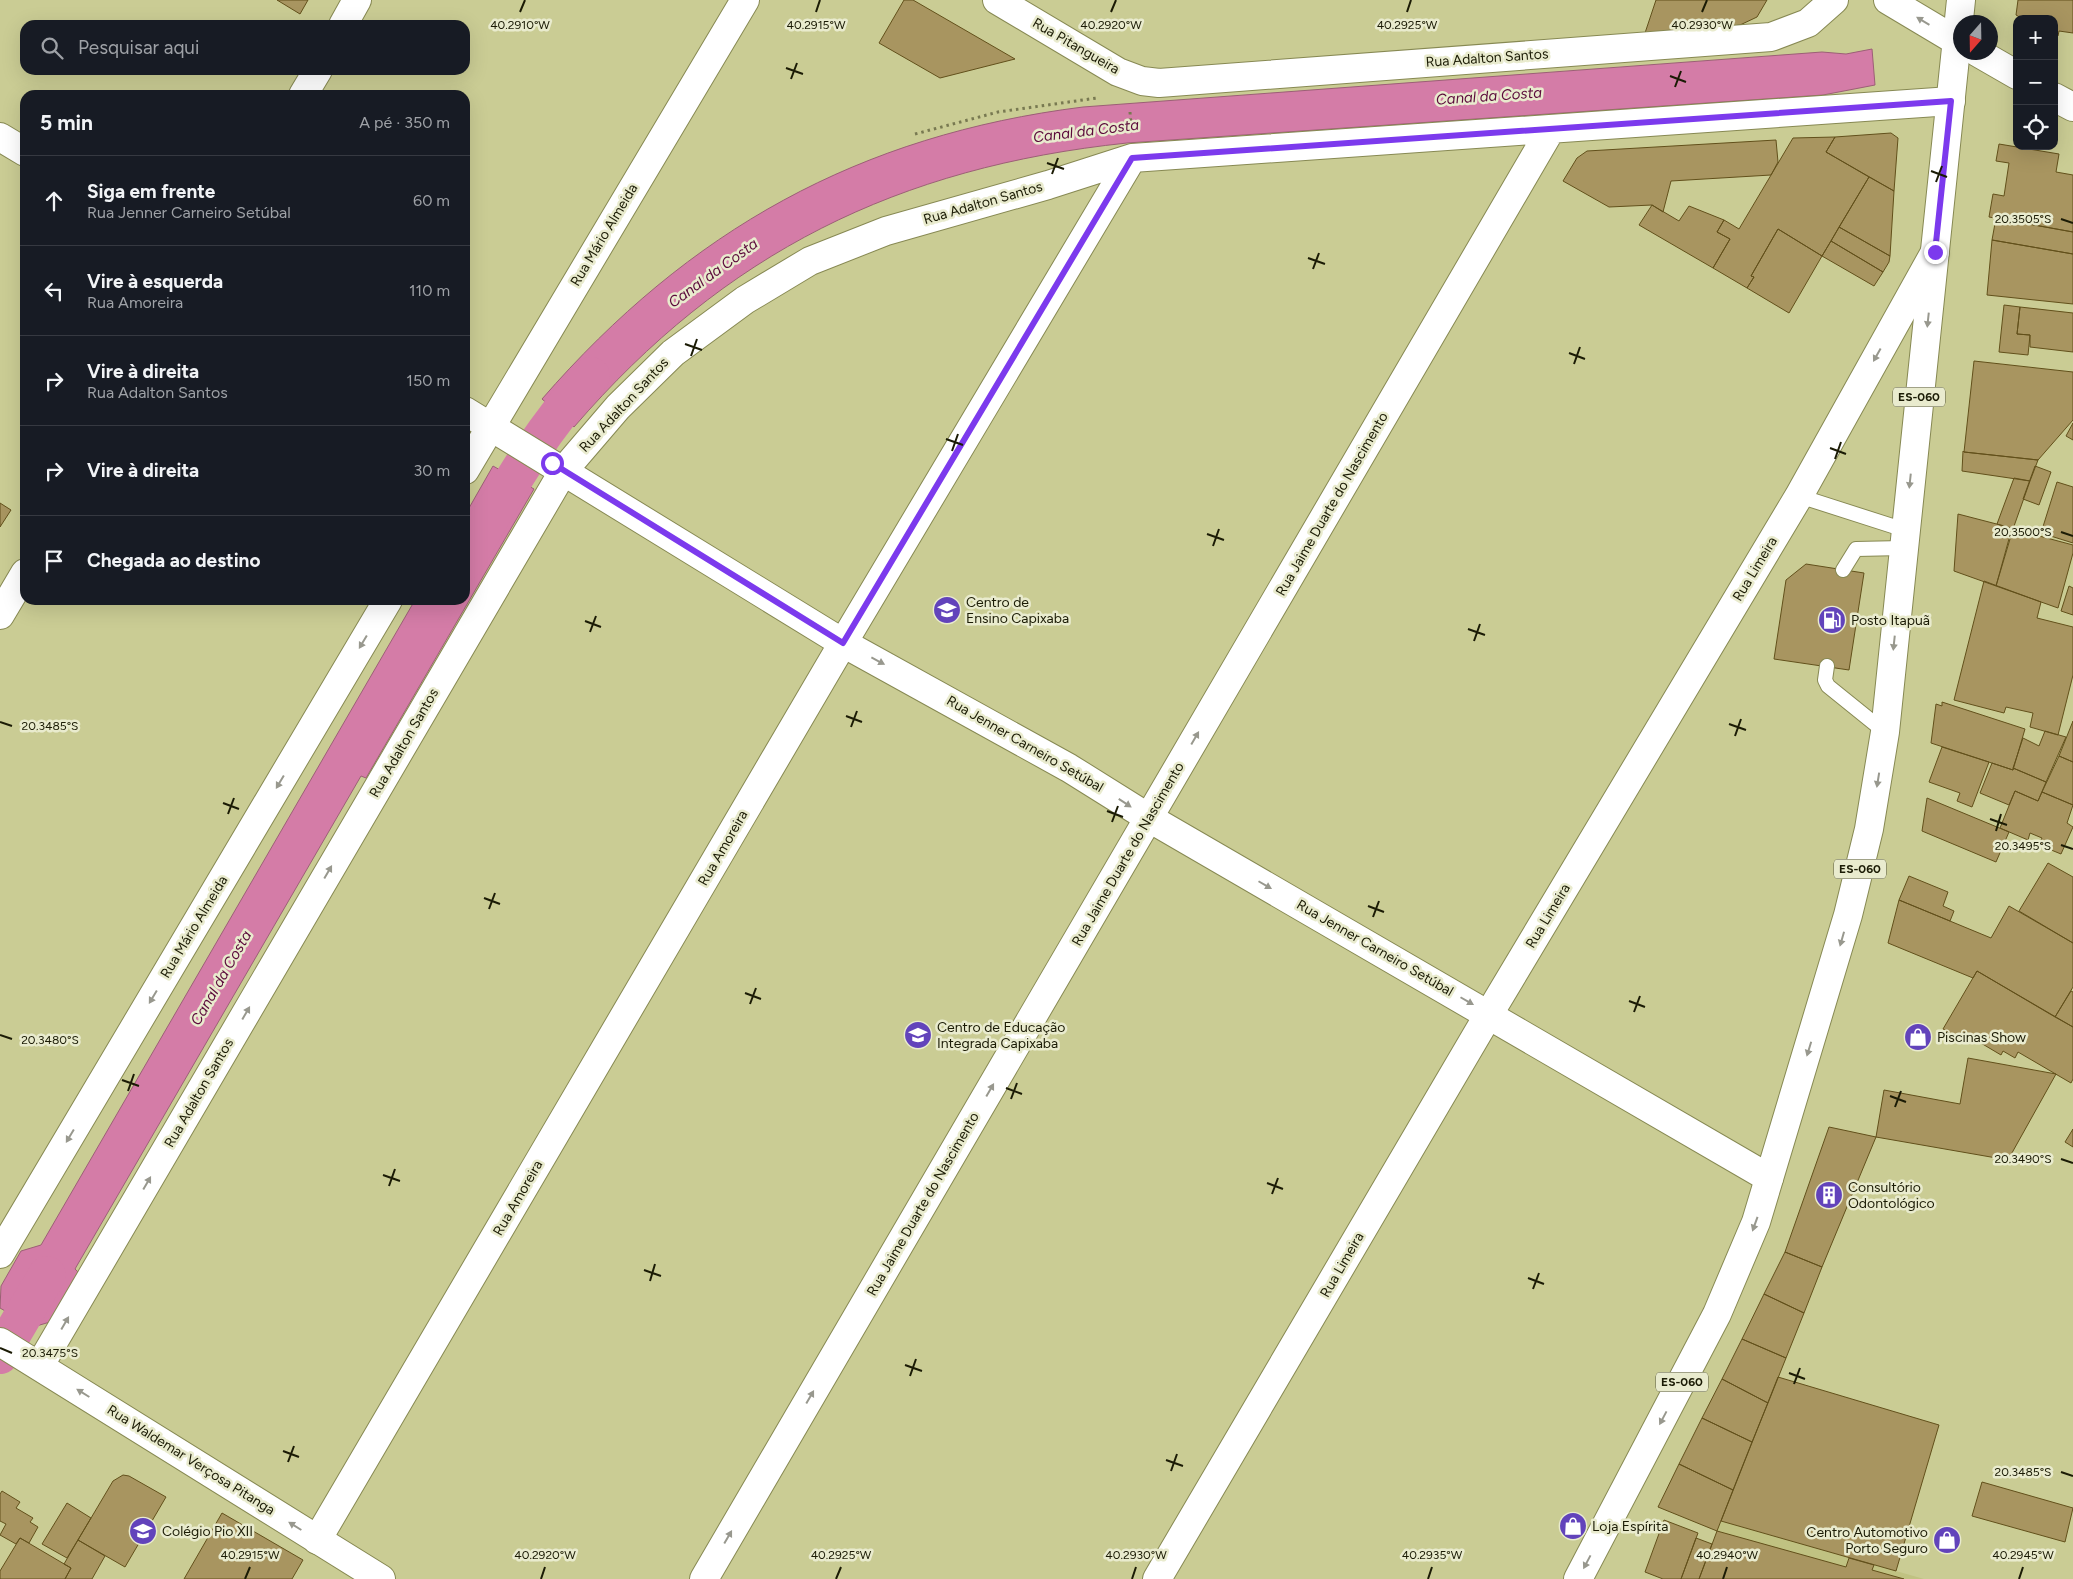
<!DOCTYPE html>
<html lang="pt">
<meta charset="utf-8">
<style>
:root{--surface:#171b24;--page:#242831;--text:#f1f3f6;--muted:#9ea1a6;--line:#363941}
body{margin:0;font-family:Figtree,sans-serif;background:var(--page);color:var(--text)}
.controls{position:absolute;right:15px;top:15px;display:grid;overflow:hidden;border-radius:10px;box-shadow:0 5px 20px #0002}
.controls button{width:45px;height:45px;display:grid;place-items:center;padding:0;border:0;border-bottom:1px solid var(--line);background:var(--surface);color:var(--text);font:25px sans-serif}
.compass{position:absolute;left:1953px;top:15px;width:45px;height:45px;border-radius:50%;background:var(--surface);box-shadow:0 5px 20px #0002;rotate:200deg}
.stop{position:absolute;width:15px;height:15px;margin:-11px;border:4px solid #7c3aed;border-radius:50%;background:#fff}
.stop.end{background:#7c3aed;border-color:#fff;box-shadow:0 1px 5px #0008}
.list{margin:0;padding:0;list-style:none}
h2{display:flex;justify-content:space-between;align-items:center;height:65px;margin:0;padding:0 20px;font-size:21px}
h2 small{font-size:16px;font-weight:400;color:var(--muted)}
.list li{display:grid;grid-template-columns:32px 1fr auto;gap:15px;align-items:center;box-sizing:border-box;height:90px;padding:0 20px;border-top:1px solid var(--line)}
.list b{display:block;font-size:19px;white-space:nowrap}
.list p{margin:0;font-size:16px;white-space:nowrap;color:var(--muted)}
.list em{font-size:16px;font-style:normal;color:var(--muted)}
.icon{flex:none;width:28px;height:28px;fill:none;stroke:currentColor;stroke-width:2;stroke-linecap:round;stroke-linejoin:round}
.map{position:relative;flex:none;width:2073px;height:1579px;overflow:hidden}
.search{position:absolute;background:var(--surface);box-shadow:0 5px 20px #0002;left:20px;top:20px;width:450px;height:55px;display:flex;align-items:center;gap:12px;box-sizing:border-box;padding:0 18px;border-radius:15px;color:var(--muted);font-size:19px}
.panel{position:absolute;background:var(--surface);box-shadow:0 5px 20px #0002;left:20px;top:90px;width:450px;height:515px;border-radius:15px}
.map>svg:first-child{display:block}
.built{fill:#c0c282}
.water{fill:#d47ca7;stroke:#9c5f76}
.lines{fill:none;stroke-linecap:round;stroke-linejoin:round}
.canal{stroke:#d47ca7;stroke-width:38}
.building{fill:#a89560;stroke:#62501b}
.service-casing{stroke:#878953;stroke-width:16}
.minor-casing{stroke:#878953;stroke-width:30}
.tertiary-casing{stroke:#878953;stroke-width:30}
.secondary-casing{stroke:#878953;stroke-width:30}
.primary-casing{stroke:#878953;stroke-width:30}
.path{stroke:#787951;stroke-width:3;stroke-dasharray:2.5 4;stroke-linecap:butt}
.service{stroke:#fff;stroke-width:14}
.minor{stroke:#fff;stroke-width:28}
.tertiary{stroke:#fff;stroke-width:28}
.secondary{stroke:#fff;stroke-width:28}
.primary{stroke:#fff;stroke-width:28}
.oneway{fill:#98988e}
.route{stroke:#7c3aed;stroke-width:6}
.ticks{fill:none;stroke:#1b1b05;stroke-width:2}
.labels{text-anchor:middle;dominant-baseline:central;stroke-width:5;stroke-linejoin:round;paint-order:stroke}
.shield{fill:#e9ebce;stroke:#595941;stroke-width:1}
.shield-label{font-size:12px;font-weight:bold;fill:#1b1b05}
.street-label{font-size:14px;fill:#1b1b05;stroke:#e9ebce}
.poi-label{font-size:14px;fill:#1b1b05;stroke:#e9ebce;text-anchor:start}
.water-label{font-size:15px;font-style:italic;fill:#5b0a3b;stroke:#e9ebce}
.ticks-label{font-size:12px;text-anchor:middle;fill:#1b1b05;stroke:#e9ebce;stroke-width:5;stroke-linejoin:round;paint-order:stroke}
</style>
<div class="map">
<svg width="2073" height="1579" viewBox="0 0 2073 1579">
<rect width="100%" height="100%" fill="#cacc94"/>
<path class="built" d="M1721,1521L1924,1579H1699Z"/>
<path class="water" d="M1872,49L1875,85L1823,95L1127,143C898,167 725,252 574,427L542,399C689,230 859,135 1083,107L1822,52L1846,54Z
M493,466L534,489L366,778L361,776L75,1269L79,1273L50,1322L33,1327L0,1308L1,1286L21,1251L41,1245L415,600H465V515Z"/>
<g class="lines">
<path class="canal" d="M465,561C503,497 539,431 591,376
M0,1355L47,1275"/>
</g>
<path class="building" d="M277,0H308L300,14Z
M904,0H913L1015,59L940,78L879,43Z
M1656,0H1767L1757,17L1740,25L1698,31L1645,33Z
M2018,0H2073V33L2059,31L2058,36L2054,34V19H2023L2016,15Z
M1891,133L1898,138L1894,191L1826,152L1835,137Z
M1835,137L1826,152L1869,177L1822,256L1778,229L1751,276L1754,277L1747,288L1713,268L1730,239L1717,232L1724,220L1739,229L1793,138Z
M1776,140L1778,162L1771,175L1671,181L1663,212L1652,205L1609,207L1563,181L1577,158L1587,151Z
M1999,144L2059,154L2056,172L2073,175V232L1989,217L1993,194L2004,196L2009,163L1996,161Z
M1869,177L1894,191L1890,256L1839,227Z
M1652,205L1679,221L1689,206L1724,220L1717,232L1730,239L1713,268L1639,225Z
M1996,218L2073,232V254L1992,240Z
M1839,227L1890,256L1889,262L1883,272L1831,241Z
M1778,229L1822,256L1789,313L1747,288L1754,277L1751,276Z
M1992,240L2073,254V304L1987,295Z
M1831,241L1883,272L1874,286L1822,256Z
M2004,305L2020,307L2017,334L2030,335L2028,355L1999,352Z
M2020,307L2073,313V352L2030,347V335L2017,334Z
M1974,361L2073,372V420L2038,460L1964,452Z
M2073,423V440L2066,436Z
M1963,451L1964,452L2038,460L2030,481L1962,471Z
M2035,466L2051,472L2039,505L2023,499Z
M2014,478L2030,481L2013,529L1997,524Z
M2057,482L2073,487V543L2041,533Z
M0,503L11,510L0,527Z
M1958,514L2012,528L1996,586L1954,571Z
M2013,529L2073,545V553L2058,608L1996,586Z
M1806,564L1864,573L1849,670L1774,659L1786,580Z
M1984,581L2041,602L2037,618L2073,627V675L2058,735L2030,727L2033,713L2006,707L2004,713L1954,700Z
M2069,586L2073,588V615L2061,611Z
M1942,702L2025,729L2013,770L1931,743L1936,704L1942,706Z
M2073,721V762L2059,756Z
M2045,731L2066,737L2046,782L2013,768L2023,738L2039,746Z
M1942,747L1989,762L1972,807L1957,801L1960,793L1929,782Z
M2059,756L2073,762V805L2042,792Z
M1992,763L2013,770V768L2046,782L2038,801L2015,791L2009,805L1980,793Z
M2015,791L2038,801L2042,792L2073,805L2067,823L2073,827L2061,854L2039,845L2042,838L2030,833L2028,840L2000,828Z
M1927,798L2009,832L1996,862L1922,831Z
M2048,863L2073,877V943L2019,911Z
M1909,876L1948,892L1943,906L1954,911L1950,921L1899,900Z
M1899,900L1991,938L2009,906L2073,943V987L2055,1017L1977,971L1973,978L1888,943Z
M1977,971L2073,1027V1079L2071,1083L2018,1052L2015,1058L2003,1051L2001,1055L1964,1033L1960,1039L1943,1029Z
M2071,991L2073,992V1027L2055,1017Z
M1968,1058L2056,1074L2008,1160L1876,1137L1884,1090L1960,1104Z
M1829,1127L1876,1137L1822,1267L1785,1252Z
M2073,1129V1147L2065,1142Z
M1785,1252L1822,1267L1804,1313L1764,1294Z
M1764,1294L1804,1313L1786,1358L1742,1339Z
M1742,1339L1786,1358L1768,1403L1722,1379Z
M1778,1377L1939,1425L1896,1571L1721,1521Z
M1722,1379L1768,1403L1752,1442L1702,1418Z
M1702,1418L1752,1442L1733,1490L1679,1464Z
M1679,1464L1733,1490L1717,1531L1658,1507Z
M123,1475L129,1476L166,1497L125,1567L78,1540L113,1481Z
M1982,1482L2073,1508L2065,1542L1972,1516Z
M2,1491L20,1502L16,1508L33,1518L30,1522L38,1527L29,1543L20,1538L16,1544L0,1535L6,1524L0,1521V1494Z
M67,1503L91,1518L67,1558L42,1544Z
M222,1513L303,1560L292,1579H184Z
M1664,1520L1698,1533L1681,1579H1663L1645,1572Z
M1717,1531L1846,1567L1849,1558L1874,1565L1872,1570L1904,1579H1699Z
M20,1538L71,1568L65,1579H0V1571Z
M1696,1538L1712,1544L1699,1579H1681Z
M78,1540L105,1556L92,1579H65L71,1568L64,1564Z"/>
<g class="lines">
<g class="service-casing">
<path id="service" d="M1799,496L1905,530
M1843,570L1856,549L1903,548
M1827,666L1825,680L1828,686L1885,732"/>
</g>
<g class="minor-casing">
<path id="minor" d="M997,0L1118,72L1142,81L1159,83L1771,37L1808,23L1834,0
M343,25L357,0
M303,95L318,70
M465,470L745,0
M0,615L25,573
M0,1254L388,600
M40,1365L564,470L618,407L673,353L745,300L810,261L886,231L1048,185L1132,158L1951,101
M317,1540L843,643L1132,158
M704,1579L1551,129
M1157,1579L1489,1014L1799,496L1935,252"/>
</g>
<g class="tertiary-casing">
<path id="tertiary" d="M0,137L25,152
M465,411L843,643L1069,768L1149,818L1769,1178
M0,1342L381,1579"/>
</g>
<g class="secondary-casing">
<path id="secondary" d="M1888,0L1960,43
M1977,52L2017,75
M2054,97L2073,107"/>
</g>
<g class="primary-casing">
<path id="primary" d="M1578,1579L1717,1314L1756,1222L1848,915L1869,829L1885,732L1961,0"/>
</g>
<path class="path" d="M1130,112L1131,125
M915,134L998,112L1097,98"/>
<use href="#service" class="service"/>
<use href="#minor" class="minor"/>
<use href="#tertiary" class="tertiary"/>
<use href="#secondary" class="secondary"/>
<use href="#primary" class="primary"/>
</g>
<defs><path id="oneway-solid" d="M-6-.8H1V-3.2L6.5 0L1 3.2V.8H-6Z" transform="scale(1.25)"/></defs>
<g class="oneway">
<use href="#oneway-solid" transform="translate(1923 21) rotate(-149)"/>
<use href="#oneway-solid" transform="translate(1928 320) rotate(96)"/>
<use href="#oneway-solid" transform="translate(1877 355) rotate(119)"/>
<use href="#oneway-solid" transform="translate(1910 481) rotate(96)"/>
<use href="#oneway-solid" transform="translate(363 642) rotate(121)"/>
<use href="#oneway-solid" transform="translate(1894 643) rotate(96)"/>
<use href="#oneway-solid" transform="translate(878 661) rotate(28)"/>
<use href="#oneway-solid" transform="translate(1195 738) rotate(-60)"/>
<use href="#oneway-solid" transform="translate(1878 780) rotate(99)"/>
<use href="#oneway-solid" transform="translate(280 782) rotate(121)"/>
<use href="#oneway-solid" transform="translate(1125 803) rotate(33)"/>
<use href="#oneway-solid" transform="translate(328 872) rotate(-60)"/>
<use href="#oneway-solid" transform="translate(1265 885) rotate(30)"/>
<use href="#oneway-solid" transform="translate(1842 939) rotate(106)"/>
<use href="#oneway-solid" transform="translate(153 997) rotate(121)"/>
<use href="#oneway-solid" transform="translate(1467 1001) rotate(30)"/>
<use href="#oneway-solid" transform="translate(246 1013) rotate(-60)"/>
<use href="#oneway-solid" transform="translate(1809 1049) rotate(107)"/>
<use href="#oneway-solid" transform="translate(990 1090) rotate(-60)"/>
<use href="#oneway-solid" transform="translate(70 1136) rotate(121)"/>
<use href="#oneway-solid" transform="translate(147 1183) rotate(-60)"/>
<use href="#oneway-solid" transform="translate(1755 1224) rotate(110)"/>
<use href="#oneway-solid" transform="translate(65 1323) rotate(-60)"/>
<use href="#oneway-solid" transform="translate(83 1393) rotate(-148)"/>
<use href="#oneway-solid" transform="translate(810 1397) rotate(-60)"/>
<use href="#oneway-solid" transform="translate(1663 1418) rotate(118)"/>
<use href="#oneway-solid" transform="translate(295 1526) rotate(-148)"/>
<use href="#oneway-solid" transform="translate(728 1537) rotate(-60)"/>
<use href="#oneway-solid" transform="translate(1587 1562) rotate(118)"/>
</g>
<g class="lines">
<path class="route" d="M552,463L843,643L1132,158L1951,101L1935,252"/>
</g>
<path class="ticks" d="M520,12L525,0M816,12L820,0M1111,12L1116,0M1407,12L1411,0M1702,12L1707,0M786,68L803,74M1670,76L1686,82M791,79L797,63M1675,87L1681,71M1047,163L1064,169M1931,171L1947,177M1052,174L1058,158M1936,182L1942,166M2061,219L2073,223M1308,258L1325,264M1313,269L1319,253M685,344L702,350M1569,353L1585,359M691,356L697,339M1574,364L1580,347M946,439L963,445M1830,448L1846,454M952,451L958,434M1835,459L1841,442M2061,532L2073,536M1207,534L1224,540M1213,546L1219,529M585,621L601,627M1468,629L1485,635M590,632L596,616M1474,641L1480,624M846,716L862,722M0,722L12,726M1729,724L1746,730M851,727L857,711M1735,736L1741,719M223,803L239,809M1107,811L1123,817M228,814L234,798M1990,819L2007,825M1112,822L1118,806M1996,831L2001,814M2061,845L2073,849M484,898L500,904M1368,906L1384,912M489,909L495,893M1373,917L1379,901M745,993L761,999M1629,1001L1645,1007M750,1004L756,988M1634,1012L1640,996M0,1035L12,1039M122,1080L139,1086M1006,1088L1022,1094M128,1091L134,1074M1890,1096L1906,1102M1011,1099L1017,1083M1895,1107L1901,1091M2061,1159L2073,1163M383,1175L400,1181M1267,1183L1283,1189M389,1186L395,1169M1272,1194L1278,1178M644,1270L661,1276M1528,1278L1544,1284M650,1281L655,1264M1533,1289L1539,1273M0,1348L12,1353M905,1365L922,1371M1789,1373L1805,1379M910,1376L916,1359M1794,1384L1800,1368M283,1451L299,1457M1166,1460L1183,1466M288,1462L294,1446M1171,1471L1177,1454M2061,1472L2073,1476M245,1579L250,1567M541,1579L545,1567M836,1579L841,1567M1132,1579L1136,1567M1428,1579L1432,1567M1723,1579L1727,1567M2019,1579L2023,1567"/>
<defs>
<g id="school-disc" transform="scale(1.4375)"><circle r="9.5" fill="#6243bb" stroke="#e9ebce"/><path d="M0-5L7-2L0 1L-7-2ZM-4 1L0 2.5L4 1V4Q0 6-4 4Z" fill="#fff"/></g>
<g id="fuel-disc" transform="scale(1.4375)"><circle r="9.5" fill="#6243bb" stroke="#e9ebce"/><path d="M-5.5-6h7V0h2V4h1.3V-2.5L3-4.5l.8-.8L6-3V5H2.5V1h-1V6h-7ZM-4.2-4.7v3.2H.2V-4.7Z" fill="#fff"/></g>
<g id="shop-disc" transform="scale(1.4375)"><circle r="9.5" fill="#6243bb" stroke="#e9ebce"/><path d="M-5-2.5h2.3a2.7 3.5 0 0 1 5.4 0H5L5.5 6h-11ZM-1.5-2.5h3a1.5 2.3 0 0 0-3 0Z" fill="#fff"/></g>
<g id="building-disc" transform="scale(1.4375)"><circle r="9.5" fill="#6243bb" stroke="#e9ebce"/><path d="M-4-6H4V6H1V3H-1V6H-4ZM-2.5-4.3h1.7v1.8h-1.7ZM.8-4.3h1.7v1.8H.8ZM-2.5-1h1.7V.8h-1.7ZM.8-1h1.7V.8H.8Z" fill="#fff"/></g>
</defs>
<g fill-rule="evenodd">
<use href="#school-disc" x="947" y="610"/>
<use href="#fuel-disc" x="1832" y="620"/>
<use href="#school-disc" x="918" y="1035"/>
<use href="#shop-disc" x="1918" y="1037"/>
<use href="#building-disc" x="1829" y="1195"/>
<use href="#shop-disc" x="1573" y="1526"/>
<use href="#school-disc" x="143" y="1531"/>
<use href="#shop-disc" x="1947" y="1540"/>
</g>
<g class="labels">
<g class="shield">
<rect x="1893" y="387.5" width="52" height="19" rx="4"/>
<rect x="1834" y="859.5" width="52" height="19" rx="4"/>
<rect x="1656" y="1372.5" width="52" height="19" rx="4"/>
</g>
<g class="shield-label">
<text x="1919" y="397">ES-060</text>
<text x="1860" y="869">ES-060</text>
<text x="1682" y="1382">ES-060</text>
</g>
<g class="street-label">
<text transform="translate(1076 46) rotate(30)">Rua Pitangueira</text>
<text transform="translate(1487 58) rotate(-4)">Rua Adalton Santos</text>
<text transform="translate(983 203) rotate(-16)">Rua Adalton Santos</text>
<text transform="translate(604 235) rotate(-59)">Rua Mário Almeida</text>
<text transform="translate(624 405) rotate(-47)">Rua Adalton Santos</text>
<text transform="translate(1332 504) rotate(-60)">Rua Jaime Duarte do Nascimento</text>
<text transform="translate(1755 569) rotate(-59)">Rua Limeira</text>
<text transform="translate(404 743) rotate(-60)">Rua Adalton Santos</text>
<text transform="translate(1025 744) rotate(30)">Rua Jenner Carneiro Setúbal</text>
<text transform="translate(723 848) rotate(-60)">Rua Amoreira</text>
<text transform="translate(1128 854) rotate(-60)">Rua Jaime Duarte do Nascimento</text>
<text transform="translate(1548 916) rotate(-59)">Rua Limeira</text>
<text transform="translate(194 927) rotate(-59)">Rua Mário Almeida</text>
<text transform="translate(1375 948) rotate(30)">Rua Jenner Carneiro Setúbal</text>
<text transform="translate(199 1093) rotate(-60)">Rua Adalton Santos</text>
<text transform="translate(518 1198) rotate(-60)">Rua Amoreira</text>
<text transform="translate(923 1204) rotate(-60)">Rua Jaime Duarte do Nascimento</text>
<text transform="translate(1342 1265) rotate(-60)">Rua Limeira</text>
<text transform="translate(191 1460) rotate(32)">Rua Waldemar Verçosa Pitanga</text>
</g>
<g class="poi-label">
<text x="966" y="602">Centro de<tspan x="966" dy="16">Ensino Capixaba</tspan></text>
<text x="1851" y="620">Posto Itapuã</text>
<text x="937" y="1027">Centro de Educação<tspan x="937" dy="16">Integrada Capixaba</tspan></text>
<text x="1937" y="1037">Piscinas Show</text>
<text x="1848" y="1187">Consultório<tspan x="1848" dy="16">Odontológico</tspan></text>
<text x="1592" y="1526">Loja Espírita</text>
<text x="162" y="1531">Colégio Pio XII</text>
<text x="1928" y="1532" text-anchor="end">Centro Automotivo<tspan x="1928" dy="16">Porto Seguro</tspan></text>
</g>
<g class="water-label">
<text transform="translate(1489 96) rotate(-4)">Canal da Costa</text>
<text transform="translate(1086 131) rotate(-7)">Canal da Costa</text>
<text transform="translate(713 273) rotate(-36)">Canal da Costa</text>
<text transform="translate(221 978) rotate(-60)">Canal da Costa</text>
</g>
</g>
<g class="ticks-label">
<text x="816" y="29">40.2915°W</text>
<text x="1111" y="29">40.2920°W</text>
<text x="1407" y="29">40.2925°W</text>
<text x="1702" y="29">40.2930°W</text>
<text x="520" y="29">40.2910°W</text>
<text x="2023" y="223">20.3505°S</text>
<text x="2023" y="536">20.3500°S</text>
<text x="50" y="730">20.3485°S</text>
<text x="2023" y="850">20.3495°S</text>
<text x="50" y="1044">20.3480°S</text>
<text x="2023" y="1163">20.3490°S</text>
<text x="50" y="1357">20.3475°S</text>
<text x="2023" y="1476">20.3485°S</text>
<text x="250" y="1559">40.2915°W</text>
<text x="545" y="1559">40.2920°W</text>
<text x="841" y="1559">40.2925°W</text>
<text x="1136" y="1559">40.2930°W</text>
<text x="1432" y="1559">40.2935°W</text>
<text x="1727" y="1559">40.2940°W</text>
<text x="2023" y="1559">40.2945°W</text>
</g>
</svg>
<div class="controls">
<button>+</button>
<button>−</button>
<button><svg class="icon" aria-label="locate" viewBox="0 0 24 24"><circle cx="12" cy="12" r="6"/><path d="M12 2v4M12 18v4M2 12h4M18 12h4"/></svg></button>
</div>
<svg class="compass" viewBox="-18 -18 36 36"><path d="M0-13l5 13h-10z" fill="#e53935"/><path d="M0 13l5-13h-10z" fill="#9ea1a6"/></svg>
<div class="stop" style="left:552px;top:463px"></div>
<div class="stop end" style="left:1935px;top:252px"></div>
<div class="search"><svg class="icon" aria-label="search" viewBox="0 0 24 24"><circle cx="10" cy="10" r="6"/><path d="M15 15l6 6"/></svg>Pesquisar aqui</div>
<section class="panel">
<h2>5 min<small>A pé · 350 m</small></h2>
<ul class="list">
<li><svg class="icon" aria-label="ahead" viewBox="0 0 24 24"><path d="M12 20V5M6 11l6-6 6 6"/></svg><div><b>Siga em frente</b><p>Rua Jenner Carneiro Setúbal</p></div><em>60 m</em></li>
<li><svg class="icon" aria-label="left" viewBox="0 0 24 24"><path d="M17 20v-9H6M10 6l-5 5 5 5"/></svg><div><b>Vire à esquerda</b><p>Rua Amoreira</p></div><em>110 m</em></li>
<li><svg class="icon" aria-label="right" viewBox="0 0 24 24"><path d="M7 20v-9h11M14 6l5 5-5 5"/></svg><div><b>Vire à direita</b><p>Rua Adalton Santos</p></div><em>150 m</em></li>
<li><svg class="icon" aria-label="right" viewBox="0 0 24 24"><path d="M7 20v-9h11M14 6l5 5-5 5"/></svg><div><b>Vire à direita</b></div><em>30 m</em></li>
<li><svg class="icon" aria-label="arrive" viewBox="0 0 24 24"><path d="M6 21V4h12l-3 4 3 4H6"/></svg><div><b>Chegada ao destino</b></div></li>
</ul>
</section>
</div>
